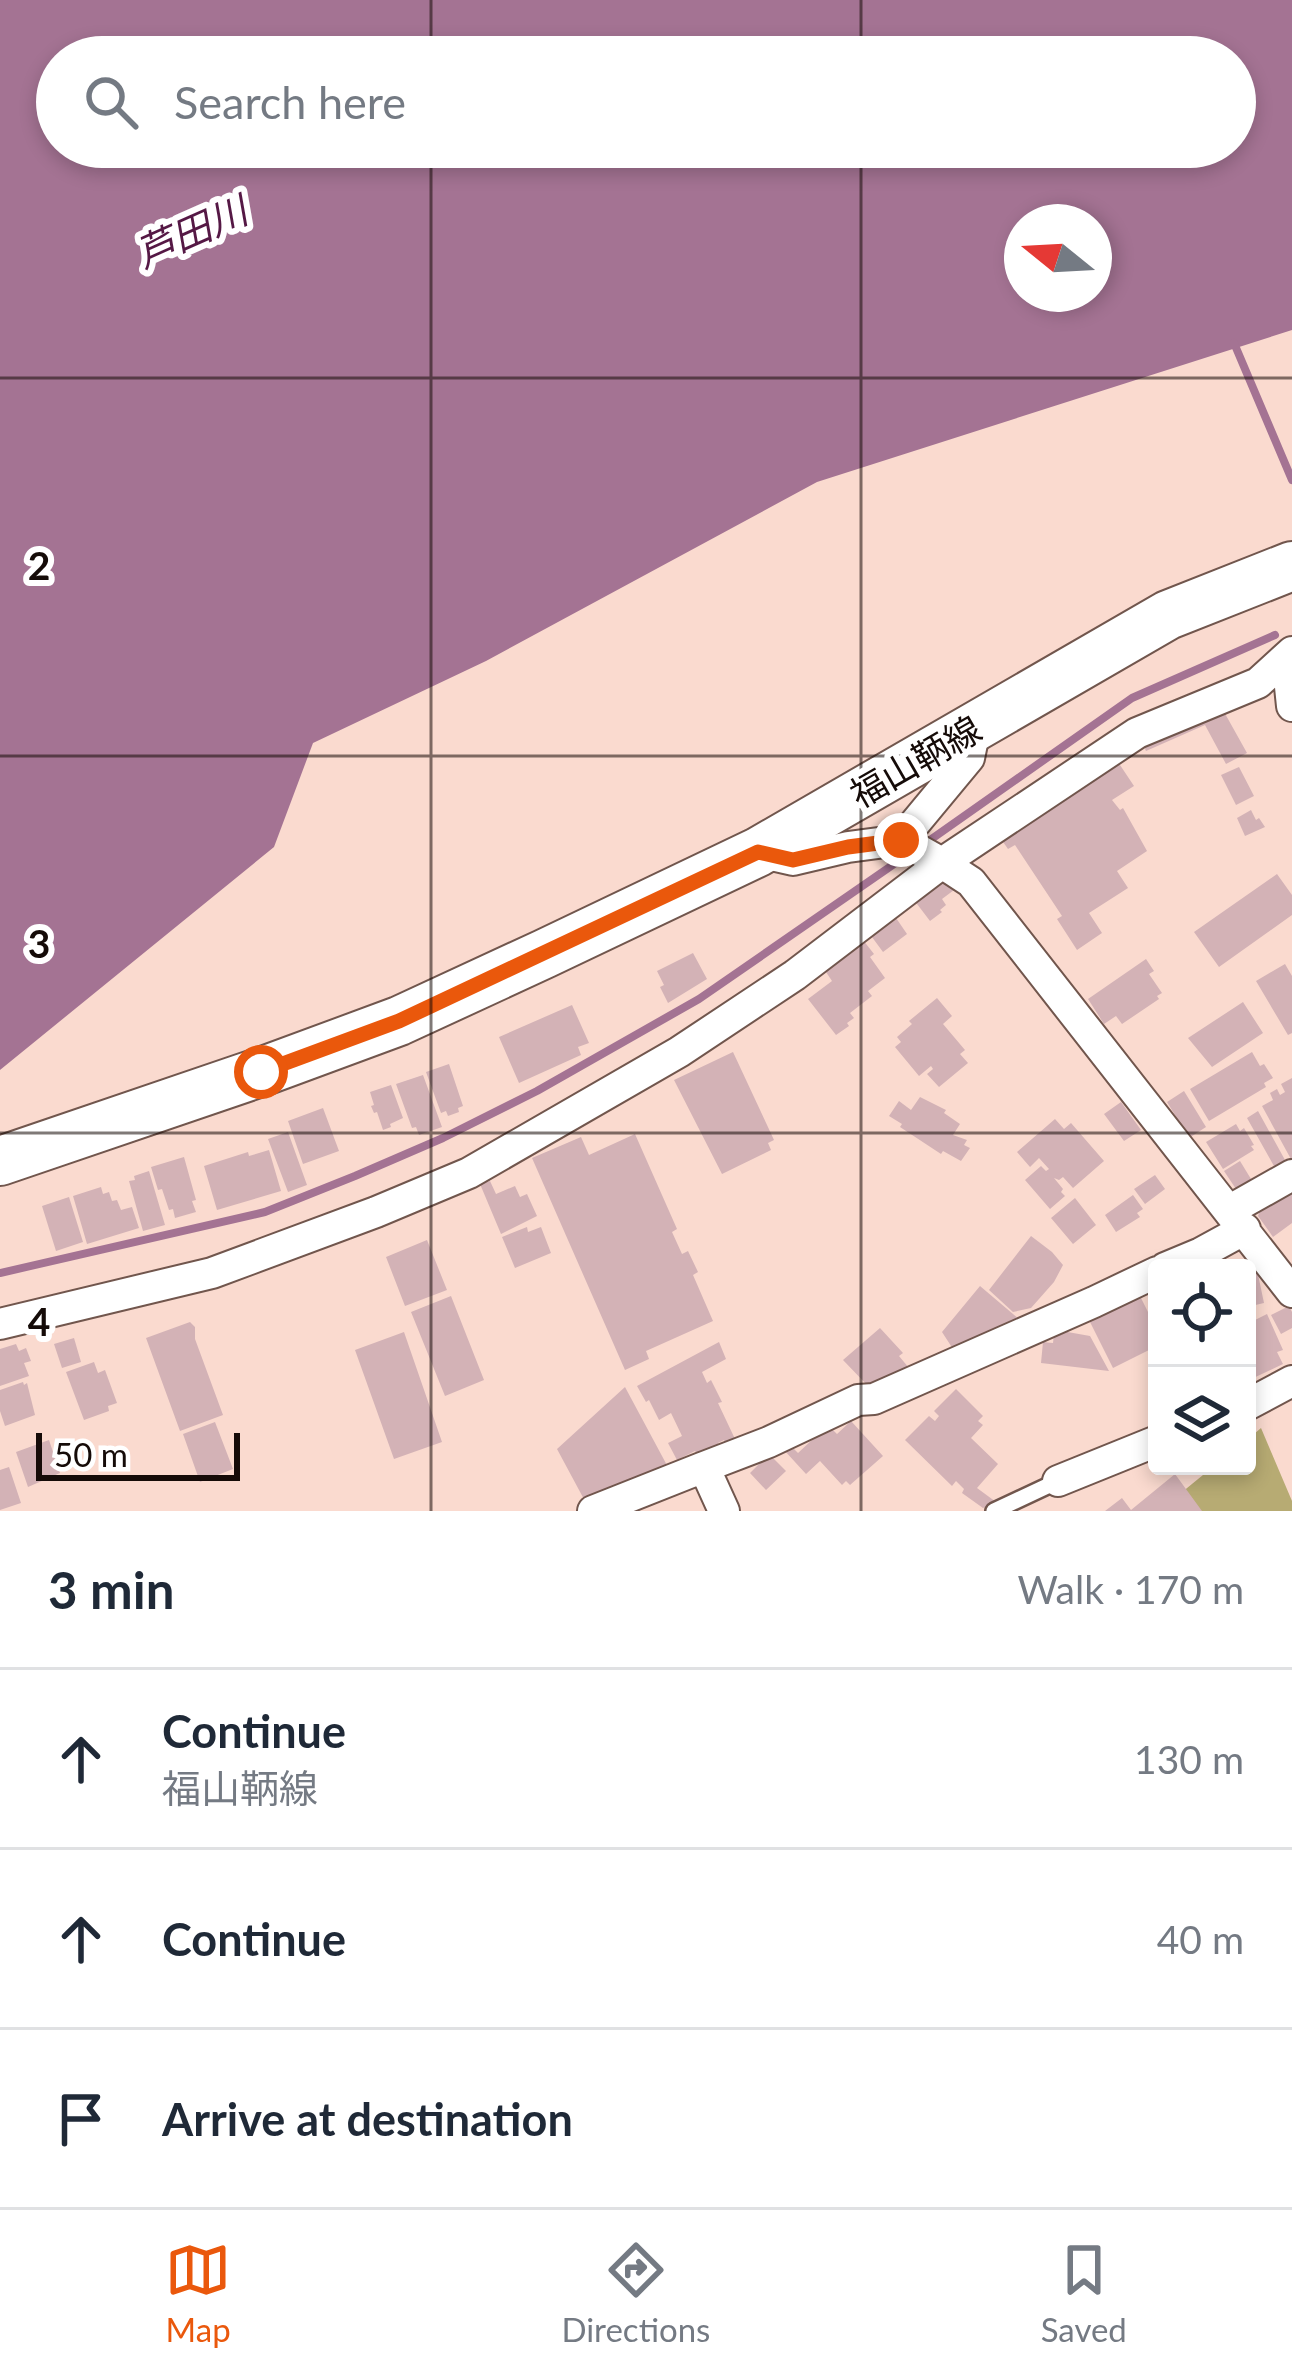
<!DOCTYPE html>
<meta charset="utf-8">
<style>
:root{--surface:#fff;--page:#f2f2f3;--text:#1f2937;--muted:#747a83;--line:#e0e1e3;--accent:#ea580c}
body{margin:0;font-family:Lato,"Noto Sans JP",sans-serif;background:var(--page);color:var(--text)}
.controls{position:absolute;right:36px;bottom:36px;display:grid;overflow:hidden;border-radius:12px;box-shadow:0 6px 18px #0003}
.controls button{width:108px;height:108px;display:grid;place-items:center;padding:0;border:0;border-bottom:3px solid var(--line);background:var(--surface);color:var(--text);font:60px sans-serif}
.compass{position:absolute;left:1004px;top:204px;width:108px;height:108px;border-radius:50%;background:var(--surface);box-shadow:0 6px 18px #0003;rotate:288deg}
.scale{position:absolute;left:36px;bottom:30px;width:204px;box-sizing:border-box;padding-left:12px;border:6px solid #150b08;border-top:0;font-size:33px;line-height:42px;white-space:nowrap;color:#150b08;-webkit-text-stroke:9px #fff;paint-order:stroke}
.stop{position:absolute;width:36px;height:36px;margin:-27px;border:9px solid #ea580c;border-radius:50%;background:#fff}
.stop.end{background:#ea580c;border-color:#fff;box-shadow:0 3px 12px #0008}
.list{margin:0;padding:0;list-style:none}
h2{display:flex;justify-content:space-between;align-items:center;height:156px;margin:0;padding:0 48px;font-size:51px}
h2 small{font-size:39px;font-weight:400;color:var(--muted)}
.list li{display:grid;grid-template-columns:78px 1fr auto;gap:36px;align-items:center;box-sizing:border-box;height:180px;padding:0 48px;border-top:3px solid var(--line)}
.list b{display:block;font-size:45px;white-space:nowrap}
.list p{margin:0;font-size:39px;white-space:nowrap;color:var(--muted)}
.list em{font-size:39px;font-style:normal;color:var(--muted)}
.icon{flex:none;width:66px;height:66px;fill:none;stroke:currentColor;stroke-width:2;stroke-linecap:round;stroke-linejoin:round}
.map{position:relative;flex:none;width:1292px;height:1511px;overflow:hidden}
.search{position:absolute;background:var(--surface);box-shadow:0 6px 18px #0003;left:36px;right:36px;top:36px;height:132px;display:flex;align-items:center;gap:30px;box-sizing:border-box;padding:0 42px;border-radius:66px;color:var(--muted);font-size:45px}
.sheet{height:696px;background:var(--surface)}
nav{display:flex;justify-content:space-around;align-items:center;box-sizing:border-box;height:168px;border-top:3px solid var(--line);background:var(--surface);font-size:33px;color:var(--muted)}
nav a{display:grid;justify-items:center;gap:6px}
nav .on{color:var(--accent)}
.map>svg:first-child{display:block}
.forest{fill:#b7ab73}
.water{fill:#a47393;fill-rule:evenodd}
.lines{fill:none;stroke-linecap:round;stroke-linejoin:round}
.stream{stroke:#a47393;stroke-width:8}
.building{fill:#d3b2b6}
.service-casing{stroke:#71564d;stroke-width:20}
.minor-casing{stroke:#71564d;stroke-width:34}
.primary-casing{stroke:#71564d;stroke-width:52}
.service{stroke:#fff;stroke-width:15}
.minor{stroke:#fff;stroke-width:30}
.primary{stroke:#fff;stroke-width:48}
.route{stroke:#ea580c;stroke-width:15}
.grid{fill:none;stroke:#150b08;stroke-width:3;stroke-opacity:0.55}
.labels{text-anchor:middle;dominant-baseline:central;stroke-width:12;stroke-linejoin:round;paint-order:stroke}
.street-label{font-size:36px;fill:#150b08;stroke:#fff}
.water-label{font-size:39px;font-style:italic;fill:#551845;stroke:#fff}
.grid-label{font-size:39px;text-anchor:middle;font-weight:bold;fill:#150b08;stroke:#fff;stroke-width:12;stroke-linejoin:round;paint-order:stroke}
</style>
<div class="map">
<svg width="1292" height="1511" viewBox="0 0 1292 1511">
<rect width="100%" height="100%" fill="#fadacf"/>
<path class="forest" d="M1261,1428L1292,1501V1511H1167L1165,1506L1214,1466H1247V1440Z"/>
<path class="water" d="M0,0H1292V330L817,482L486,661L313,743L274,847L0,1070ZM57,57H1235V147H57ZM1022,222H1094V294H1022Z"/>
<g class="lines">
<path class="stream" d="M1234,343L1292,480
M923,845L1132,698L1275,635
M0,1273L265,1212L355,1176L443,1138L537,1091L699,999L910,853"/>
</g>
<path class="building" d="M1223,710L1247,753L1226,764L1205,725L1146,751L1142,742Z
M1118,762L1134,786L1112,800L1120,810L1123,808L1147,851L1117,871L1128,888L1089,913L1102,933L1077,950L1057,919L1062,916L1015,845L1008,849L1001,839Z
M1239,767L1254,796L1236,805L1221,775Z
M1251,810L1256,820L1259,818L1265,827L1245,836L1237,818Z
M1277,874L1292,895V915L1219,967L1194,932Z
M944,877L954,890L942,899L946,905L940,910L942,912L930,921L914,900Z
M894,915L907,934L883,952L869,933Z
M863,940L874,954L870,957L885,978L868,991L872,996L850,1013L854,1018L847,1023L849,1026L836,1035L808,999L832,981L824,969Z
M693,953L707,979L668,1003L660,987L664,985L657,971Z
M1146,959L1154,971L1149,974L1162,993L1157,996L1159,999L1122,1024L1116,1016L1104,1024L1088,999Z
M1285,964L1292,976V1033L1288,1035L1256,981Z
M937,998L952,1016L943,1024L965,1050L960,1054L968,1063L939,1087L927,1074L933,1069L931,1066L919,1076L895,1047L901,1042L897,1037L912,1024L909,1021Z
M1243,1002L1263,1033L1212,1067L1188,1038Z
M572,1005L589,1043L578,1047L581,1055L519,1083L499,1037Z
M733,1052L774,1140L768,1143L771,1150L722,1174L674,1080Z
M1252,1052L1260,1066L1264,1064L1273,1078L1264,1083L1266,1087L1209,1121L1190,1089Z
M449,1064L463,1106L458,1108L459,1112L448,1116L446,1111L441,1113L426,1072Z
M423,1075L442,1127L419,1135L416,1127L412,1128L396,1084Z
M1292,1078V1161L1262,1106L1273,1100L1270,1093L1277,1089L1280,1095L1285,1092L1281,1084Z
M391,1085L403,1118L390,1124L391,1127L383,1130L377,1112L374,1113L371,1106L374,1105L370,1092Z
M1184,1091L1206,1127L1189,1138L1167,1102Z
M920,1097L946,1110L944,1113L960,1124L953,1135L967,1140L964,1145L970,1148L961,1161L943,1151L941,1154L900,1127L902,1124L889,1116L899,1101L911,1110Z
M1121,1102L1141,1130L1124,1141L1104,1114Z
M323,1108L339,1151L303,1164L288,1121Z
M1258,1111L1285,1160L1274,1166L1247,1118Z
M1055,1119L1064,1129L1071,1123L1104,1161L1073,1188L1063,1177L1059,1180L1054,1178L1063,1189L1061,1192L1065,1196L1050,1209L1025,1180L1041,1166L1046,1171L1049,1169L1039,1158L1030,1167L1017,1152Z
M1236,1124L1240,1131L1244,1128L1254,1145L1251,1146L1254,1150L1223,1169L1206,1142Z
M288,1132L307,1185L288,1192L268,1139Z
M635,1134L677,1229L672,1232L682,1254L688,1251L698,1272L693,1275L713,1321L646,1351L649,1359L625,1370L532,1158L581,1137L589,1155Z
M269,1150L281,1191L217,1210L204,1166L248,1152L249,1156Z
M184,1157L196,1200L192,1201L196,1212L175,1218L173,1209L169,1210L162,1189L158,1190L151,1167Z
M1240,1161L1251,1179L1236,1189L1224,1171Z
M149,1171L165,1225L143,1231L129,1181L135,1180L134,1176Z
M1155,1175L1165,1189L1145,1204L1134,1189Z
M490,1181L496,1194L515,1186L520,1197L527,1194L537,1216L501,1234L480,1184Z
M101,1187L103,1194L109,1192L112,1201L117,1200L121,1210L132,1207L139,1228L87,1244L73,1196Z
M1292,1189V1223L1273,1237L1258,1216L1260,1211L1258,1208L1269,1199L1273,1203Z
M1133,1195L1143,1209L1137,1213L1140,1217L1116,1232L1105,1215Z
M69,1197L83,1242L56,1251L42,1206Z
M1075,1198L1096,1225L1073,1244L1051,1218Z
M527,1227L528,1232L541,1227L551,1253L515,1268L502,1237Z
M1031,1236L1052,1252L1063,1265L1054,1282L1031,1308L1013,1312L989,1290Z
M427,1240L447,1290L405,1306L386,1257Z
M1255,1260L1264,1303L1247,1307V1268L1229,1266Z
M980,1286L1020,1320L953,1349L942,1332Z
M451,1296L484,1380L445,1396L411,1312Z
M1141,1298L1150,1316L1157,1312V1354L1152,1357L1149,1350L1113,1368L1089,1320Z
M1289,1306L1292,1312V1328L1281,1334L1271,1315Z
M1267,1314L1283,1350L1277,1352L1283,1364L1247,1381V1324Z
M190,1322L195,1327V1339L223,1415L180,1431L146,1338Z
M880,1328L903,1353L899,1356L909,1368L868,1386L843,1360Z
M1062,1331L1090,1336L1109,1371L1041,1363L1043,1342L1053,1343L1054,1334L1062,1335Z
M404,1332L442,1442L394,1459L355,1350Z
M74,1338L81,1362L62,1368L54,1344Z
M719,1342L726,1359L702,1372L707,1383L711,1380L722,1402L718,1403L735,1439L725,1443L724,1440L718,1443L720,1446L697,1454L695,1451L677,1460L668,1443L682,1436L671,1413L659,1420L649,1400L646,1402L637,1386Z
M16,1344L19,1351L26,1348L31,1361L24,1363L29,1376L0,1386V1349Z
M94,1362L98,1373L105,1370L117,1403L108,1406L109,1411L84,1420L66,1372Z
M23,1382L24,1385L27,1383L35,1415L5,1426L0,1411V1390Z
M625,1387L669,1469L586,1503L557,1449Z
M956,1389L983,1416L978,1421L983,1425L971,1438L998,1464L977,1488L996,1502L983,1508L962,1493L964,1489L956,1481L952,1486L905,1440L929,1416L935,1421L939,1416L934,1411Z
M851,1421L883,1456L850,1485L846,1481L842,1485L820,1461L806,1474L784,1450L790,1445L798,1453L828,1425L837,1434Z
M215,1422L233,1469L200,1482L183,1434Z
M49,1440L60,1473L28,1487L16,1452Z
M769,1454L786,1471L766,1490L750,1473Z
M9,1467L21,1503L0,1510V1470Z
M1175,1474L1202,1511H1105L1122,1498L1131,1510Z"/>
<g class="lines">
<g class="service-casing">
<path id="service" d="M994,1511L1058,1481"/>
</g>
<g class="minor-casing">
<path id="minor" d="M1292,652L1258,683L1137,733L942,863L971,882L1292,1292
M1292,652L1289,677L1292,706
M758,852L793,860L848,847L901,840
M1230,1210L1292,1175
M1165,1268L1201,1253L1245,1229
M0,1324L212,1273L376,1212L469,1173L679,1052L795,975L942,863L901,840L969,758L976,724
M1247,1405L1292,1381
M704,1467L769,1442L858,1400L874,1399L1094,1302L1157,1272
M1058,1481L1157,1441
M593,1511L704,1467L724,1511"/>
</g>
<g class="primary-casing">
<path id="primary" d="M0,1161L261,1072L399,1021L544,954L758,852L1168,615L1292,566"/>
</g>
<use href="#service" class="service"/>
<use href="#minor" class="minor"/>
<use href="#primary" class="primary"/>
</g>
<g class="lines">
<path class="route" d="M261,1072L399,1021L758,852L793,860L848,847L901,840"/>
</g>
<path class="grid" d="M431,0V57M861,0V57M431,147V1511M861,147V1511M0,378H1292M0,756H1292M0,1133H1292"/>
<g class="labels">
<g class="street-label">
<text transform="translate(915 761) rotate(-30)">福山鞆線</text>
</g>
<g class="water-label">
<text transform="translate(191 231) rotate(-24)">芦田川</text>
</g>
</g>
<g class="grid-label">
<text x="39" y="580">2</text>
<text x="39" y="958">3</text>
<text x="39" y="1336">4</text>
</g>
</svg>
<div class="controls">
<button><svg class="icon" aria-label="locate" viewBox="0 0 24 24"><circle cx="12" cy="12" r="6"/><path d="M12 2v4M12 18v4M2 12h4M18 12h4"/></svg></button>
<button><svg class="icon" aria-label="layers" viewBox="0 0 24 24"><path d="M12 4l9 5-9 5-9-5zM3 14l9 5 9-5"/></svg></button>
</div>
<svg class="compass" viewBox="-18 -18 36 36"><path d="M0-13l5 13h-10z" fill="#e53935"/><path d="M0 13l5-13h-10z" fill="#747a83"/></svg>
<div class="scale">50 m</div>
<div class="stop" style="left:261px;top:1072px"></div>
<div class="stop end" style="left:901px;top:840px"></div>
<div class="search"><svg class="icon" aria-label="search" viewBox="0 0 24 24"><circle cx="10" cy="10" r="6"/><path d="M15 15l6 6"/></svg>Search here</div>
</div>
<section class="sheet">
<h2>3 min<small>Walk · 170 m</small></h2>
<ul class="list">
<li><svg class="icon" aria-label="ahead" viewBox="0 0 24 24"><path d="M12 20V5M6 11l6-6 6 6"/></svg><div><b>Continue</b><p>福山鞆線</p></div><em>130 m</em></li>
<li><svg class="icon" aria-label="ahead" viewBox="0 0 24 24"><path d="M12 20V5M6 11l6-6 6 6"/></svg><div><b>Continue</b></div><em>40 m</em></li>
<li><svg class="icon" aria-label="arrive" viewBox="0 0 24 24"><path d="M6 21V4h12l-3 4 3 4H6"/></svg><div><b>Arrive at destination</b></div></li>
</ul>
</section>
<nav>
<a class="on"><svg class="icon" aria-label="map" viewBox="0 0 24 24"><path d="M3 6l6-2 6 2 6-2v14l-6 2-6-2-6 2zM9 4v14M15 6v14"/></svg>Map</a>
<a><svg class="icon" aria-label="directions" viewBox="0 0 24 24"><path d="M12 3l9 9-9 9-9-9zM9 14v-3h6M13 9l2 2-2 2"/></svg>Directions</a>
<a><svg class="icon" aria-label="saved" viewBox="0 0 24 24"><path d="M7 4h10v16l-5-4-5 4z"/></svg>Saved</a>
</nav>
